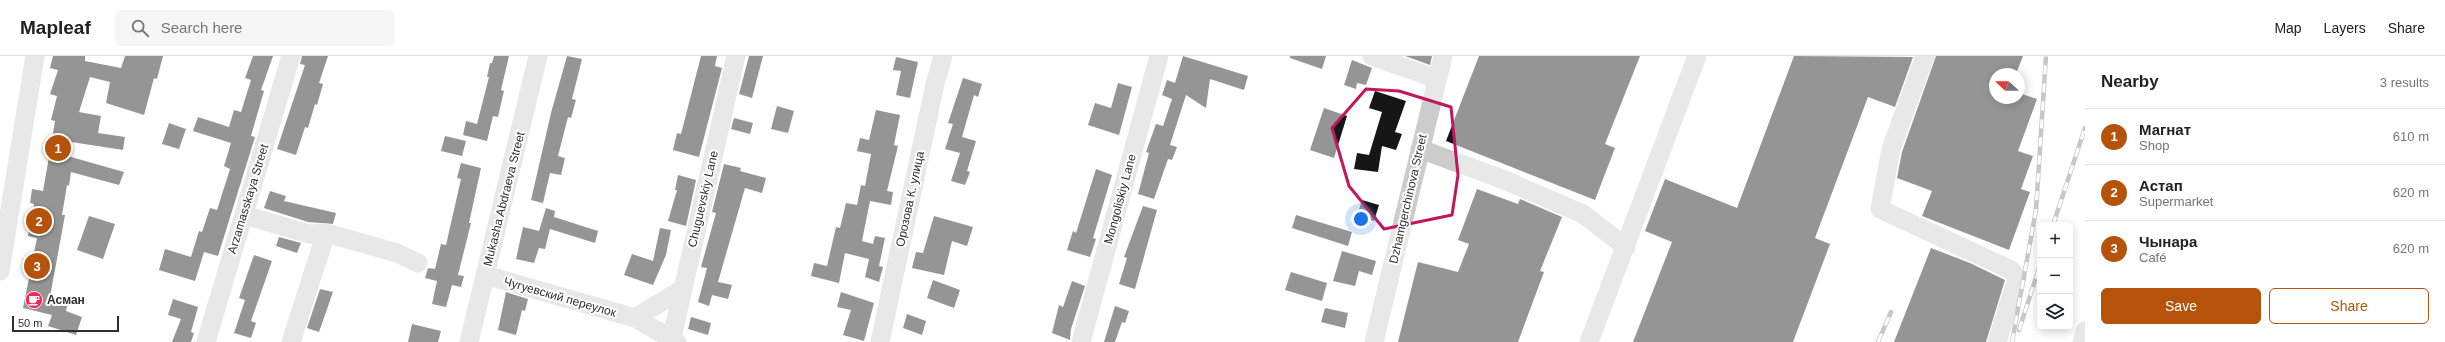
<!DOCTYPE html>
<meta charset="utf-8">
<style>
:root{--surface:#fff;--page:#f6f6f6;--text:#202124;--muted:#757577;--line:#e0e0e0;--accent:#b45309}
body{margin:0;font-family:Arial,sans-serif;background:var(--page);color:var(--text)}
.controls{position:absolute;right:12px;bottom:12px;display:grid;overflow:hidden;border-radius:6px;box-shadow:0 2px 10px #0003}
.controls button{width:36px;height:36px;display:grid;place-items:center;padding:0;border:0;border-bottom:1px solid var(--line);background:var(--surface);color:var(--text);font:20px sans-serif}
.compass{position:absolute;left:1989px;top:12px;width:36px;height:36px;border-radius:50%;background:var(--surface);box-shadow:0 2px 10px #0003;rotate:291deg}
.scale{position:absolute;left:12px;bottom:10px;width:107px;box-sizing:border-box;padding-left:4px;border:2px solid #2f2f2f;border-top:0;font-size:11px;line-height:14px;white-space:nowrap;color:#2f2f2f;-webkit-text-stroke:3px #fff;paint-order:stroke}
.you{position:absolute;left:1361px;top:163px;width:14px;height:14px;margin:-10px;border:3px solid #fff;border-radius:50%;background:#1a73e8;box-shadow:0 0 0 6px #1a73e833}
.badge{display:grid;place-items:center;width:26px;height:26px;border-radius:50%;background:var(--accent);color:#fff;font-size:13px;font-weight:700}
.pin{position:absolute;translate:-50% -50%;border:2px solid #fff;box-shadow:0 1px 4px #0006}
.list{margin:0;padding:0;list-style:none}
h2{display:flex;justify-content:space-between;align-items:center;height:52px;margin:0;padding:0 16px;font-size:17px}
h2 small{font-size:13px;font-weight:400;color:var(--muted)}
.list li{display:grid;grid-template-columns:26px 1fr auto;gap:12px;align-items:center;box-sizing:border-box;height:56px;padding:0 16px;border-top:1px solid var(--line)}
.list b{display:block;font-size:15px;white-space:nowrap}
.list p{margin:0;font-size:13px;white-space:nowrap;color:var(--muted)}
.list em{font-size:13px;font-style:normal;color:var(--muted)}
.actions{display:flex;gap:8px;padding:12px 16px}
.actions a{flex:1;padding:9px 0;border:1px solid var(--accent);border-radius:6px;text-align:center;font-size:14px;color:var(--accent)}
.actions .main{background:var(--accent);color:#fff}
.icon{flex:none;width:22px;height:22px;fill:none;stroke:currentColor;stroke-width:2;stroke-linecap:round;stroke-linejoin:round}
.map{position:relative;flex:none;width:2085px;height:286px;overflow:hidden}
header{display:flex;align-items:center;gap:24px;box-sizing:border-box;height:56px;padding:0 20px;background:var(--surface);border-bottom:1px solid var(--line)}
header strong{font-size:19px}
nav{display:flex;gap:22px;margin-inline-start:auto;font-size:14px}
.search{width:280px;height:36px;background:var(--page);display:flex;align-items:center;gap:10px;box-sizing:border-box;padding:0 14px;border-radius:6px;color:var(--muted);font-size:15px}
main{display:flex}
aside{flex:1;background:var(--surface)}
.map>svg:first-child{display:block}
.building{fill:#161616}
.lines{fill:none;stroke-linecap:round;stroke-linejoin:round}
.minor{stroke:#ccc;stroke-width:19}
.rail-casing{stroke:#848484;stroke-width:4.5}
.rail{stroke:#fff;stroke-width:3;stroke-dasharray:9;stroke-linecap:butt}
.marked{fill:none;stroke:#c2185b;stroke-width:3;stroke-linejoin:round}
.labels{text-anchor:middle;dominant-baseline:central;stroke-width:4;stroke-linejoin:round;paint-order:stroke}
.street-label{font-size:12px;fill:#2f2f2f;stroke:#fff}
.poi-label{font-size:12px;font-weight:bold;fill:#2f2f2f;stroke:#fff;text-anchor:start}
</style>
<header>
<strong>Mapleaf</strong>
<div class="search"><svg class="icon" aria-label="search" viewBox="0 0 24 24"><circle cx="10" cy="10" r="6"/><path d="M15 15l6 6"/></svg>Search here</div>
<nav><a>Map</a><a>Layers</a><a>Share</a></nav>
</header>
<main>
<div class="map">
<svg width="2085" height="286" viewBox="0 0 2085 286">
<rect width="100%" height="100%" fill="#fff"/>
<path class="building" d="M53,0H85V5L121,12L125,0H163L157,23L154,22L144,59L106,47L110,26L90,21L79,56L101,60L98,77L125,81L123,94L52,83L55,65L51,64L57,40L50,38L58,14L50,12Z
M253,0H273L261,34L264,35L251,80L255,81L218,200L204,196L195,225L159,214L165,193L191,201L199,175L202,176L210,152L217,154L230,113L224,110L231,87L193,75L198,61L229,71L234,54L241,56L251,24L245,22Z
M302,0H328L319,27L323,28L317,49L315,48L308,72L305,71L296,99L277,93L305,9L300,8Z
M494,0H509L501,34L504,35L498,61L493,60L487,85L463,79L466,65L477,68L489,21H487L490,7H492Z
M567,0L582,3L572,43L576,44L571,62L568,61L558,100L565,102L561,119L550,117L543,147L531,144L551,57Z
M701,0H717L715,10L722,12L699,101L673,94L677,77L681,78Z
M749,0H763L752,42L739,38Z
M1183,0L1248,20L1244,34L1210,23L1206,52L1186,39L1170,89L1177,91L1172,104L1168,103L1154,143L1138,138L1149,97L1146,96L1156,68L1163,70L1172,43L1162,39L1167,24L1175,27Z
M1290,0H1326L1322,13L1290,2Z
M1405,0H1432L1430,9Z
M1479,0H1640L1605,88L1615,92L1595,144L1446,85Z
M1794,0L1913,1L1895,51L1868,41L1815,182L1830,188L1793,286H1633L1672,186L1645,175L1665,123L1737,152Z
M1936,0H2023L2016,18H1995V42H2019V37L2037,43L2018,95L2033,100L2021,133L2030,136L2009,194L1922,160L1932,135L1897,122L1902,96Z
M896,1L918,6L910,42L896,39L901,15L893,14Z
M1352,4L1372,12L1366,29L1357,27L1356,33L1344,29Z
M963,22L982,28L978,41L974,39L962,81L976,85L967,115L970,116L965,129L951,125L960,97L945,93L953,68L948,67Z
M1118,27L1132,31L1119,79L1088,69L1095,47L1111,52Z
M1375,35L1406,45L1395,76L1402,78L1396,94L1382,90L1378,116L1354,113L1357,97L1369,99L1382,56L1369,52Z
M777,50L794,55L788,77L771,73Z
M1324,52L1347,60L1334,102L1310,94Z
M876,54L900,59L894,89L898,90L887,135L893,136L891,149L870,145L862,185L873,188L875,180L885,182L879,210L883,211L879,226L865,221L869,203L845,197L839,227L811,220L814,207L827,210L836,171L840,172L846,147L857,149L861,129L865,130L871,98L857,95L860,82L869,84Z
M734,62L753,67L750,78L731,73Z
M169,67L186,73L179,93L162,88Z
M445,80L466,85L462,100L441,95Z
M50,95L124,116L119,129L71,116L69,130L67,129L62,159H65L50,241L68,246L66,255L82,261L76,279L48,270L52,259L23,252L37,182L28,180L34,148L30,147L32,133L43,135Z
M461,107L481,112L469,167H471L458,219L464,220L461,231L452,229L446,251L432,248L437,225L425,222L428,212L435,213L441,188L446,189L461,123L457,122Z
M724,108L741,112L740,115L766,122L762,137L745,132L718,226L732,229L728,243L712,239L709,250L698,246L707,212L701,211L716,157L712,156Z
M1096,113L1112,119L1093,182L1096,183L1090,201L1067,194L1073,175L1076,177Z
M678,119L696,124L686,170L668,165L677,134H675Z
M1477,133L1518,148L1520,143L1562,161L1540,215L1544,216L1518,286H1398L1418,206L1458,216L1469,188L1458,184Z
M270,135L286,140L284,145L336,157L333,168L308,166L264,152Z
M1362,144L1379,149L1374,165L1357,160Z
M1143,150L1157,154L1135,233L1119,228L1127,202L1124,201Z
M546,152L555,155L554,161L598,175L595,187L550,173L545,193L539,192L534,207L516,203L523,171L539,175Z
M1296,159L1352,176L1348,190L1292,172Z
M89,160L115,168L103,203L77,194Z
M934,160L973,171L967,190L952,185L944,219L912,212L916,196L923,197Z
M660,172L671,174L666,199L653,229L624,219L632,198L653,205Z
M279,181L301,187L297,197L276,190Z
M1931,192L1970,207L2005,224L1986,286H1894Z
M1342,195L1376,205L1372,219L1359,215L1355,230L1333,225Z
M254,199L272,205L251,265L256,267L251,282L234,277L245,244L239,242Z
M1291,216L1327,227L1322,245L1285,234Z
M933,224L960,234L954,252L927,242Z
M1072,225L1085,230L1071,273L1070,284L1052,277L1059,249L1063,251Z
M320,233L333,236L319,276L307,272Z
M506,236L528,243L525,255L522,254L516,279L498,274Z
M841,236L874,247L864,285L843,279L851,254L837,251Z
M173,243L198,251L191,276L194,277L191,286H172L181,263L168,259Z
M1115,250L1129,255L1125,267L1122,266L1115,286H1104Z
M1325,252L1348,257L1345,272L1321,266Z
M907,258L926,265L922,279L903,272Z
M691,261L711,267L708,279L688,273Z
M412,268L441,275L438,286H408Z"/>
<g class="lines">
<path class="minor" d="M1372,0L1437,23
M1925,0L1891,93L1880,153L2011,214L2017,222L1997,286
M1420,93L1502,123L1583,158L1626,191
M244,159L309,178L326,177L397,197L418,207
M0,215L35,0
M485,219L635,262L683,233
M635,262L677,286
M206,286L291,0
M291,286L326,177
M469,286L538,0
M671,286L736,0
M880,286L935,28L943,0
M1081,286L1159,0
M1374,286L1443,0
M1589,286L1697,0
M2082,286L2085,275"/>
<g class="rail-casing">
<path id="rail" d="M2053,169L2085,72
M2019,274L2040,209
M1878,286L1891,256
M2012,286L2036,154L2046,0"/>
</g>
<use href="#rail" class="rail"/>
</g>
<path d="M0 0H2085V286H0ZM1366,33L1399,35L1451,51L1458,119L1452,159L1384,173L1349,130L1332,72Z" fill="#fff" fill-opacity=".55" fill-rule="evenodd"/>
<path class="marked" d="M1366,33L1399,35L1451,51L1458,119L1452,159L1384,173L1349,130L1332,72Z"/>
<defs>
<g id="cafe-disc" transform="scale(0.9)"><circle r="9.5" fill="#f22652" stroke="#fff"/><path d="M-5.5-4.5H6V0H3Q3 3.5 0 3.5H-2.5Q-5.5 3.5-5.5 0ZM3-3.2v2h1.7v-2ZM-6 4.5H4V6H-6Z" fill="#fff"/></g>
</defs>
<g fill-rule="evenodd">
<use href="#cafe-disc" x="34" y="244"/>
</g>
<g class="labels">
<g class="street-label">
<text transform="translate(248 143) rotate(-73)">Arzamasskaya Street</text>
<text transform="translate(504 143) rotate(-76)">Mukasha Abdraeva Street</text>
<text transform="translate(703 143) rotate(-77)">Chuguevskiy Lane</text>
<text transform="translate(910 143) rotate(-78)">Орозова К. улица</text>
<text transform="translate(1120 143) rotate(-75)">Mongoliskiy Lane</text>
<text transform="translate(1408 143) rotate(-77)">Dzhamgerchinova Street</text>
<text transform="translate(560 241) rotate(16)">Чугуевский переулок</text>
</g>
<g class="poi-label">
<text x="47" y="244">Асман</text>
</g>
</g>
</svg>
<div class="controls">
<button>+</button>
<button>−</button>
<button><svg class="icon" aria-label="layers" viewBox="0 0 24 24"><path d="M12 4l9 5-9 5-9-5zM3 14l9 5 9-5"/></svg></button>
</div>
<svg class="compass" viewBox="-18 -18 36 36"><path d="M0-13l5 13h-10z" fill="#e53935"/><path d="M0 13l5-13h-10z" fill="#757577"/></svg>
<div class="scale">50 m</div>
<div class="you"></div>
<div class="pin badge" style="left:58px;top:92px">1</div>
<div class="pin badge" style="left:39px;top:165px">2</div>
<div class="pin badge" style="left:37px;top:210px">3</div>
</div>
<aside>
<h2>Nearby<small>3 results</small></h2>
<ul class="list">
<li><span class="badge">1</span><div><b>Магнат</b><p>Shop</p></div><em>610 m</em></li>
<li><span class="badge">2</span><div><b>Астап</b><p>Supermarket</p></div><em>620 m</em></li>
<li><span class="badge">3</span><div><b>Чынара</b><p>Café</p></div><em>620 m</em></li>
</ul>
<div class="actions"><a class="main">Save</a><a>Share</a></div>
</aside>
</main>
